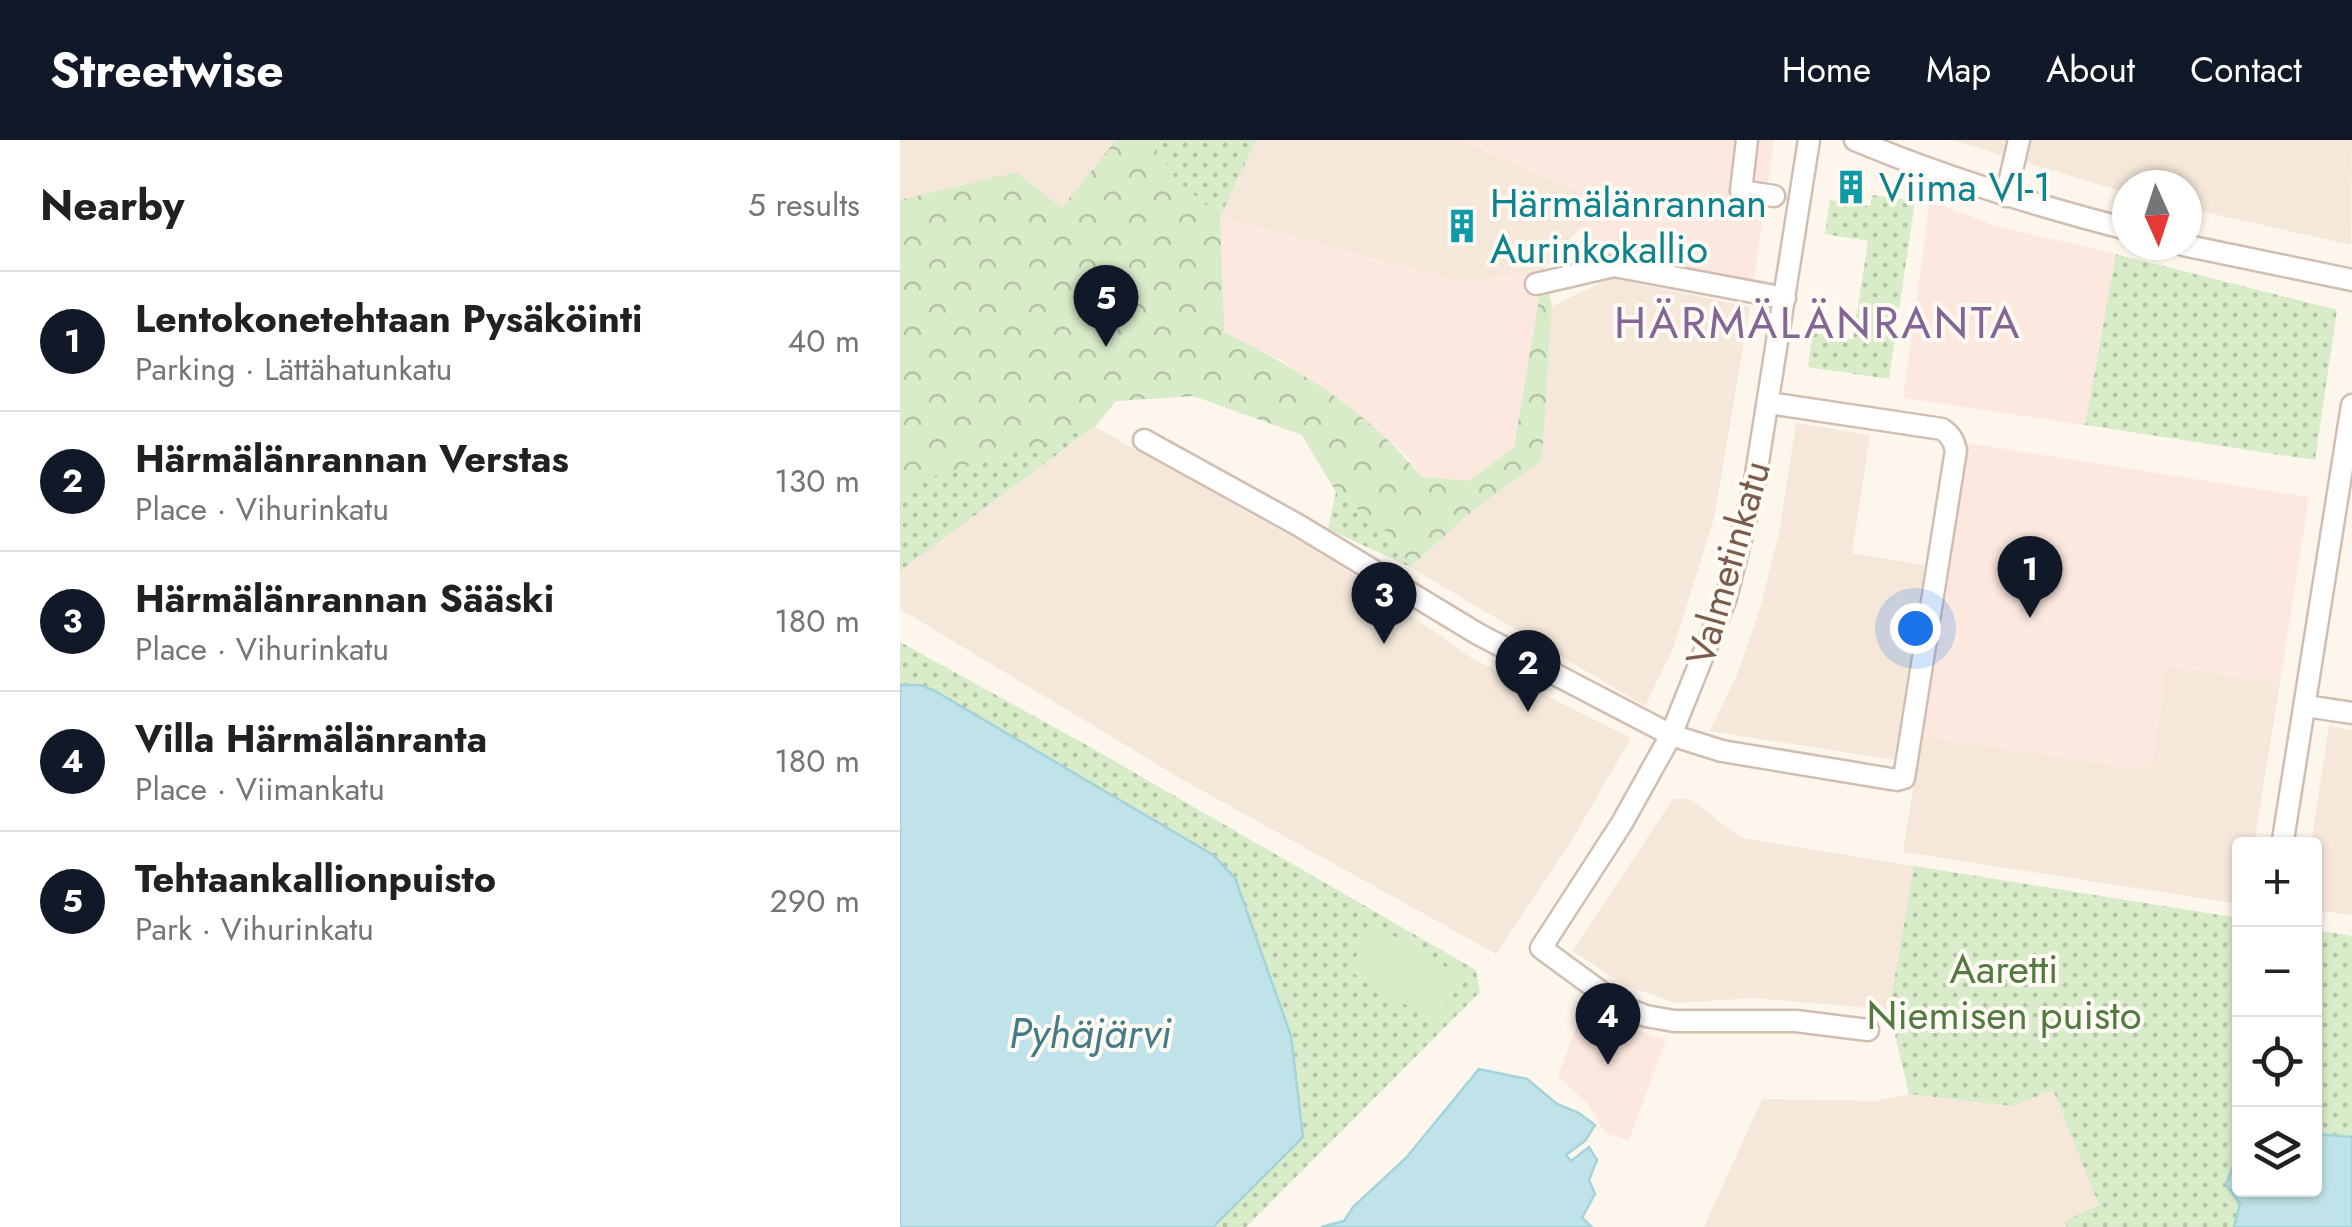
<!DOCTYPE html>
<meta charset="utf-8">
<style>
:root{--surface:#fff;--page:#f6f6f6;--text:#202124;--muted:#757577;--line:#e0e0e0;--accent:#111827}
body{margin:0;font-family:Jost,sans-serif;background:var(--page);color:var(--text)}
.controls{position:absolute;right:30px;bottom:30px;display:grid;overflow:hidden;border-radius:10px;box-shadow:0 2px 8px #0004}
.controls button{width:90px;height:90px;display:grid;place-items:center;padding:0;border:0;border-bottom:2px solid var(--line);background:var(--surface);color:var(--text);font:50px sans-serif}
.compass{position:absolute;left:1212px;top:30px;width:90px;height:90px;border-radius:50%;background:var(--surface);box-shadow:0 2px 8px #0004;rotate:177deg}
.you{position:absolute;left:1015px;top:488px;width:35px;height:35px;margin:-25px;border:8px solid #fff;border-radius:50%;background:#1a73e8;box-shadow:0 0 0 15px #1a73e833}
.badge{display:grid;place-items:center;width:65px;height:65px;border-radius:50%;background:var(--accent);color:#fff;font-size:32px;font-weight:700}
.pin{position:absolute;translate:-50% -82px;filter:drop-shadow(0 2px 5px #0008)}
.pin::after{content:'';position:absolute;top:52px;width:35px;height:30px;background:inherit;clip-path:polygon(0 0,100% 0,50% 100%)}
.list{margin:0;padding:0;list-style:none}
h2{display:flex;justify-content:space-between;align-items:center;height:130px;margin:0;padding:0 40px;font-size:42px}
h2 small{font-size:32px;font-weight:400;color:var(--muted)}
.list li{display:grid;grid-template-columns:65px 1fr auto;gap:30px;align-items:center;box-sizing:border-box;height:140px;padding:0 40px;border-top:2px solid var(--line)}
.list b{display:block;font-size:38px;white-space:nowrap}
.list p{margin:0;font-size:32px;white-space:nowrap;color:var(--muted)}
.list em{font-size:32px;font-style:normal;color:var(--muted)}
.icon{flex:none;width:55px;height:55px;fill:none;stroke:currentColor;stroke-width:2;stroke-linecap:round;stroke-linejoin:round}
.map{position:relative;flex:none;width:1452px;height:1087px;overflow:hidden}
header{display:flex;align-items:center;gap:60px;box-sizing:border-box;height:140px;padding:0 50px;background:var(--accent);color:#fff}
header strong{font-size:48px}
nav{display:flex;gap:55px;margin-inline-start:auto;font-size:35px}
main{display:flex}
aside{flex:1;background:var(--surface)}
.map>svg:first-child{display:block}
.residential{fill:#f5e8da}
.commercial{fill:#fde8e0}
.grass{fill:url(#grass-dots)}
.forest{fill:url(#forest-crowns)}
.pitch{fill:#d8ecc9}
.water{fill:#bfe3e8;stroke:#a5d3da;stroke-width:2.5}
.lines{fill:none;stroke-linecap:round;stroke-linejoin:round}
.minor-casing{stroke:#d1beb0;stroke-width:25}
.minor{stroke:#fff;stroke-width:20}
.labels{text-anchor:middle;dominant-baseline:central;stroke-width:8;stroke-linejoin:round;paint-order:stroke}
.culture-label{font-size:40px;fill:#0d838f;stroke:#fffaf3;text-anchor:start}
.street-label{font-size:40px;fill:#7a5c4d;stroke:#fffaf3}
.park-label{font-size:40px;fill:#537a41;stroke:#fffaf3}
.water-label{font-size:42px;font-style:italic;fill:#437c86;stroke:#fffaf3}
.quarter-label{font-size:45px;letter-spacing:2.5px;fill:#846695;stroke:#fffaf3}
</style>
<header>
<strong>Streetwise</strong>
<nav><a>Home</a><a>Map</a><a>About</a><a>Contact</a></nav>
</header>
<main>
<aside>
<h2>Nearby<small>5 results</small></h2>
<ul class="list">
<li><span class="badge">1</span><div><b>Lentokonetehtaan Pysäköinti</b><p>Parking · Lättähatunkatu</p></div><em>40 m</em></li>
<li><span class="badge">2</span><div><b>Härmälänrannan Verstas</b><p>Place · Vihurinkatu</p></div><em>130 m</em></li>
<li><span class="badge">3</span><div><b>Härmälänrannan Sääski</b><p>Place · Vihurinkatu</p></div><em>180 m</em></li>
<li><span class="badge">4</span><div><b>Villa Härmälänranta</b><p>Place · Viimankatu</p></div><em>180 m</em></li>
<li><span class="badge">5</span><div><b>Tehtaankallionpuisto</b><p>Park · Vihurinkatu</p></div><em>290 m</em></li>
</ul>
</aside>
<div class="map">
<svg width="1452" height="1087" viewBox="0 0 1452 1087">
<defs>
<pattern id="grass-dots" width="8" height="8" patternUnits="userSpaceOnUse" patternTransform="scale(2.5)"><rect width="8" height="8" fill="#d8ecc9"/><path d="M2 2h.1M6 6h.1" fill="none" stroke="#b4c2a5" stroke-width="1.8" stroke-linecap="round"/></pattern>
<pattern id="forest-crowns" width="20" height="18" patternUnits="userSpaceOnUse" patternTransform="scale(2.5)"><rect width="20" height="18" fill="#d8ecc9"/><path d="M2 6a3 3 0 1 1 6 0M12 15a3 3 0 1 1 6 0" fill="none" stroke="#b4c2a5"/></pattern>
</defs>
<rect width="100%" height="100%" fill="#fdf6ec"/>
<path class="residential" d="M0,0H216L162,69L116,32L0,60Z
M356,0H560L692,57L679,89L644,129L565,143L320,77Z
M1052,0H1452L1451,105L1287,68V45H1227V53Z
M711,138L850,167L814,378L773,509L745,566L510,427L571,372L642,320L652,166Z
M896,283L970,295L952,413L1025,425L994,620L810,591L838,532L860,469L880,388Z
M195,287L430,418L573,519L731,598L672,700L596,814L283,640L0,469V431Z
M1267,526L1380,543L1354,704H1340L1339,764L1003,712L1021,596L1250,630Z
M1429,586L1452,590V775L1415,770L1414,704H1411Z
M773,659H790L841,698L1014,726L989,870L855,858L776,863L727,846L672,811Z
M1153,950L1200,1066L1166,1081L1167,1087H804L862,959L976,961L1009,954L1112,966Z"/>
<path class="commercial" d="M560,0H874L854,141L708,116L679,89L692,57Z
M1030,61L1093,85L1216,114L1185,285L1003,258Z
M320,77L565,143L644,129L614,307L569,341L521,337L501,310L383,221L323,192Z
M1068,303L1409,357L1380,543L1267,526L1251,630L1021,596Z
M682,871L766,900L729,1000L705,993L688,964L658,936Z"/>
<path class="grass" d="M216,0H356L320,77L324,192C393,226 473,275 521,337L569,341L510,427L428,389L436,352L402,295L294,256L216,261L194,287L0,431V288Z
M972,55L1015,61L989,239L908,227L913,193L953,199L968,101L925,94L930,60L970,66Z
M1216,114L1437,170L1415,320L1185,285Z
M0,502L190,607L576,830L580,852L346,1087H313L403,997L391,896L335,738L313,715L20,545H0Z
M1014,726L1339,778L1340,1013L1326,1044L1340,1064L1334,1087H1167L1165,1081L1199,1065L1153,950L1112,966L1009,954L989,870Z
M1414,790L1452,796V997L1415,994Z"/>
<path class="forest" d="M216,0H250L276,39L320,77L324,192C395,227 472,273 521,337L569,341L614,307L644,129L652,166L642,320L571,372L510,427L495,398L436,352L402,295L294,256L216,261L195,287L12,343L0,357V60L116,32L162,68Z"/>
<path class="pitch" d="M475,785L564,838L536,883L448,830Z"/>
<path class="water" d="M0,545H20L35,551L313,715L335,738L391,896L403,997L313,1087H0Z
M579,929L627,939L657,964L679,973L695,985L685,1001L666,1015L671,1021L689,1007L697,1020L689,1040L695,1054L682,1078L692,1087H421L444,1081L453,1067L506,1018Z
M1415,994L1452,997V1087H1334L1340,1064L1326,1044L1339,1013L1340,1050H1414Z"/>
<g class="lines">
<g class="minor-casing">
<path id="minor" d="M847,0L841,51L874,56
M909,0L854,347L826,458L771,595L722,683L641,808L720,866L746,876L774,881H896L968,890
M955,0C1043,37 1134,65 1227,89
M1106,56L1119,0
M1283,105L1452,140
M636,144L714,126L885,158
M244,300L398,385L578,494L771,595L822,611L997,640L1004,638L1056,310C1054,300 1050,294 1042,289L869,263
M1406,566L1452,573
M1383,700L1452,265"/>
</g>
<use href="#minor" class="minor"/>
</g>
<defs>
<g id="building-bare" transform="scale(2.7)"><path d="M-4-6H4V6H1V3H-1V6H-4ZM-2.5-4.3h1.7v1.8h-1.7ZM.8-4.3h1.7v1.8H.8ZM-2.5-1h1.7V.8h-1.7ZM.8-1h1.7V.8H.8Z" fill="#0f9aa8" stroke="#fffaf3" stroke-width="2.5" paint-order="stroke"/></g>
</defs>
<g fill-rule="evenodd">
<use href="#building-bare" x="951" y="47"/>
<use href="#building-bare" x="562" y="86"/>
</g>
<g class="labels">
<g class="culture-label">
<text x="979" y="47">Viima VI-1</text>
<text x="590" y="63">Härmälänrannan<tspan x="590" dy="46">Aurinkokallio</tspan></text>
</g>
<g class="street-label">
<text transform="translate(828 423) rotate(-74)">Valmetinkatu</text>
</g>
<g class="park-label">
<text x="1104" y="829">Aaretti<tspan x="1104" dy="46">Niemisen puisto</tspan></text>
</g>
<g class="water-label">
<text x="190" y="893">Pyhäjärvi</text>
</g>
<g class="quarter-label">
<text x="918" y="182">HÄRMÄLÄNRANTA</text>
</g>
</g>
</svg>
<div class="controls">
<button>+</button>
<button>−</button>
<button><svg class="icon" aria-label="locate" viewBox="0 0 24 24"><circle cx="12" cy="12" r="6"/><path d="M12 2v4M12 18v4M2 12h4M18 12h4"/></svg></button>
<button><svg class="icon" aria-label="layers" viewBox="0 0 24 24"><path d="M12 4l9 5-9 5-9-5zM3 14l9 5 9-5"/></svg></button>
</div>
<svg class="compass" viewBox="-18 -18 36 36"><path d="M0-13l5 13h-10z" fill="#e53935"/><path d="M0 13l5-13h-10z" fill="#757577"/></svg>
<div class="you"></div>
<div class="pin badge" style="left:1130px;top:478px">1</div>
<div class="pin badge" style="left:628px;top:572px">2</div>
<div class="pin badge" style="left:484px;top:504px">3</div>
<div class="pin badge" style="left:708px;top:925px">4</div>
<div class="pin badge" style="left:206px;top:207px">5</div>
</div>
</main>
